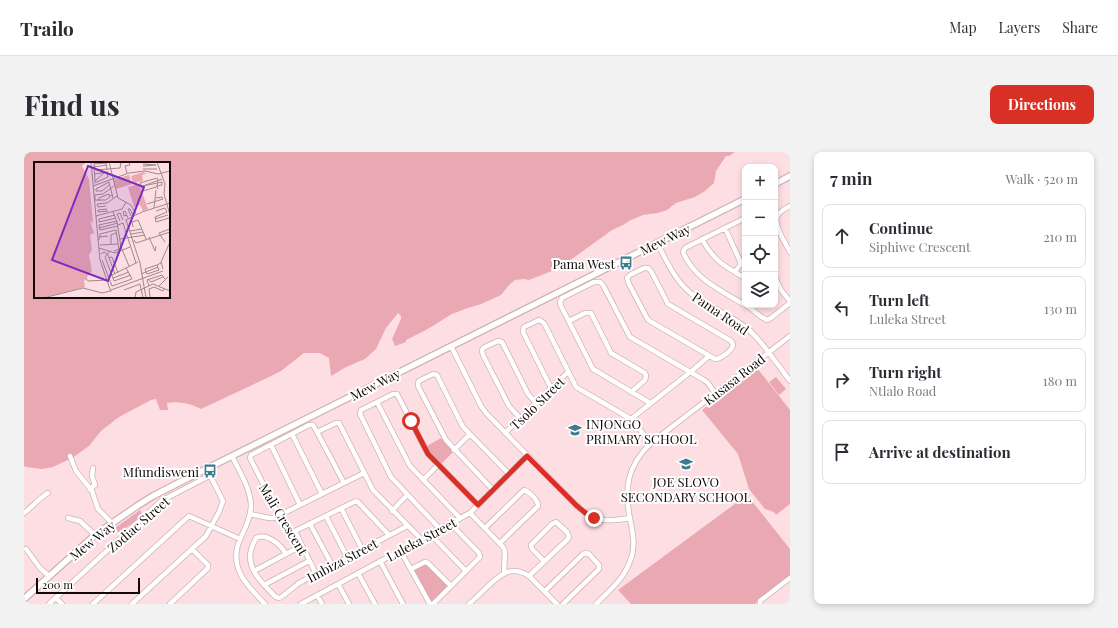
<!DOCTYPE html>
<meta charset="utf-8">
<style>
:root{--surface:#fff;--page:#f2f2f3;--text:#2b2b33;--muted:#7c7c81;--line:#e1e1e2;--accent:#d93025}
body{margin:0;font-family:"Playfair Display",serif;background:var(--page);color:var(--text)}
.controls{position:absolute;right:12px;top:12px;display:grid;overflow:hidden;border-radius:8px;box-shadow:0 2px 6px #0003}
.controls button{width:36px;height:36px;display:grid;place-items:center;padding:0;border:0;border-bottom:1px solid var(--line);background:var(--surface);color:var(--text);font:20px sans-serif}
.scale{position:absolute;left:12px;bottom:10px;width:104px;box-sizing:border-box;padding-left:4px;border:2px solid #12080a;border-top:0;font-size:11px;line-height:14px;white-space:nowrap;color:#12080a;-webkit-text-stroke:3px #fff;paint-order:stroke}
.stop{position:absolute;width:12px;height:12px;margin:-9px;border:3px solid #d93025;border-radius:50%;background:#fff}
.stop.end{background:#d93025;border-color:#fff;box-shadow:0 1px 4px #0008}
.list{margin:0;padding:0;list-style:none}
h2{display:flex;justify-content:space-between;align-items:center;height:52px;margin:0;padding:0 16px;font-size:17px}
h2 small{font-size:13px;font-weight:400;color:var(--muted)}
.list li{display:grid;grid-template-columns:26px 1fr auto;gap:12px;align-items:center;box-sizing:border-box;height:64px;margin:0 8px 8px;padding:0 8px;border:1px solid var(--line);border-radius:8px}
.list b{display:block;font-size:15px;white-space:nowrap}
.list p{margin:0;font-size:13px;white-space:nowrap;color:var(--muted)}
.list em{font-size:13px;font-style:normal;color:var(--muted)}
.icon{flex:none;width:22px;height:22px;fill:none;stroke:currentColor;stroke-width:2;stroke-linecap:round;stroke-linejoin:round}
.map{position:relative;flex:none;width:766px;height:452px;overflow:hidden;border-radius:8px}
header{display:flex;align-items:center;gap:24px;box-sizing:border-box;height:56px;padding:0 20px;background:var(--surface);border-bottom:1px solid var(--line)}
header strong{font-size:19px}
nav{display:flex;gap:22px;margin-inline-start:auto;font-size:14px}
.intro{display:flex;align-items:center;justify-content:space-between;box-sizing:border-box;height:96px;padding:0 24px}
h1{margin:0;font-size:28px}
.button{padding:10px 18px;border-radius:8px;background:var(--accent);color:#fff;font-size:14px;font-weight:700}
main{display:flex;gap:24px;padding:0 24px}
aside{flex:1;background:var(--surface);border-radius:8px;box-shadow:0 2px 6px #0003}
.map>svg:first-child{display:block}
.green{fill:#e9a8b2;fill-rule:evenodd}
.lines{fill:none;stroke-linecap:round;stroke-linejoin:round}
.minor-casing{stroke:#cfb1b5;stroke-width:6}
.major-casing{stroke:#cfb1b5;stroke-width:8}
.minor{stroke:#fff;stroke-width:4.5}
.major{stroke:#fff;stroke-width:5.5}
.route{stroke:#d93025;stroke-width:5}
.labels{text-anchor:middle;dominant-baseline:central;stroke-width:4;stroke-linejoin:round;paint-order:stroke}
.street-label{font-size:13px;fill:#12080a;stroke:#fff}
.poi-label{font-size:13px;fill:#12080a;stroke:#fff;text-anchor:end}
.inset-road{fill:none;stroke:#9f898c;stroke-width:1}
.view{fill:#7b2cbf;fill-opacity:0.15;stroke:#7b2cbf;stroke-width:2}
.inset-edge{fill:none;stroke:#12080a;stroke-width:2}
</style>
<header>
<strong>Trailo</strong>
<nav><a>Map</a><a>Layers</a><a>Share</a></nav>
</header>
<div class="intro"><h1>Find us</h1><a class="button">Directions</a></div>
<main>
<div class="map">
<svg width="766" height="452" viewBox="0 0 766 452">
<rect width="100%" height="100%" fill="#fddfe3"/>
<path class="green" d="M0,0H711L705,4H702L692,19L690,31L681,39L671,45L652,51L643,58L634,61L619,63L607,68L599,73L588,78L552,104L533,117L505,128L500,127L491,128L485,133L477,143L457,152L441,157L428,162L402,178L382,188V190L371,194L368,187L377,167V164L374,161L362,176L352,197L341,207L322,215L307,224L305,206L296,201H280L257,219L243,226L177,257C167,252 154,249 143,251L144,258H136L132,247L127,248L95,265L77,279L65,294L48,306L29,315L18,317L2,315L0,314ZM11,11H145V145H11Z
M733,216L766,258V352L752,363L750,360L741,357L725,337L714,302L678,258Z
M752,225L762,237L755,243L745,230Z
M417,286L429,300L417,312L407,303L403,294Z
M723,343L766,397V423L733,449L732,452H607L594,438Z
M116,358L119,363L95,381L91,376Z
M401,411L424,434L408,451L390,419L391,417Z"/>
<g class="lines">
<g class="minor-casing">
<path id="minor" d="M766,54C762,56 756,59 753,64C749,73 762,92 766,100
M721,66L661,96L659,100C670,127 698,139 721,153
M701,76L716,109V113L711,120
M678,87C690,109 700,114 721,126
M633,91C644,111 652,132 672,145C688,156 708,164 724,177C740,191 753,212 766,229
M620,116H624L627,119L644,152L707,189L709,192C709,198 697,207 691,207L624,168L605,132L603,126L606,123Z
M751,125L757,138L766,149
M722,153C729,157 735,165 743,168L747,166L766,151
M545,169L561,161H567L587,201L621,221L622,224L621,228L607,240
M427,194L457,254L462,261L553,354C570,370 584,370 606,366
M527,236L499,180L500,175L515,168L517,169L520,171L552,235L607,267L627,291
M353,250L386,314L436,366
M626,251L569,217L537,154L536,150L538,146L570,130H576L579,133L606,185L680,228L684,231L691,241
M496,266L485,254L459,203L458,199L459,196L474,189L478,190L504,242L512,251
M607,267L670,217L685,204
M293,280L312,271H315L349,338L397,387
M481,281L544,220
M268,282L298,342
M247,293L276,353
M430,298L446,282
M46,304L52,319L68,339L74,357L88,371
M208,304C215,319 226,335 227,353C227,364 222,375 217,385C203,414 222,433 241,452
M399,328L414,313
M66,337L71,333L68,324L69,316
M469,338L422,288L394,234V231L395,229L409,222L413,223L439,275L485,322
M317,356L338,397
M368,359L383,343
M0,361C8,355 14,347 24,341
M446,361L479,395L481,399L480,421
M226,362L245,366H250L340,321
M302,364L323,405
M44,366L56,369L71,383
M286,372L308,413
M461,376L497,341L500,338C506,340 514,348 514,354L476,391
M416,377L367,325L336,262L337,258L369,242H373L404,302L454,353
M271,379L330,350L333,349L365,383
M406,382L442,419
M2,397L16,416L25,424
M376,398L406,452
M262,402C257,393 242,380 232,386C230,390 228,394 227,398C222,418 240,433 252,445C253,445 254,446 255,446C257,446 271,434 275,431L383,374
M356,409L379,452
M387,417L401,410L404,411L427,434
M230,419L277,394
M334,421L351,452
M292,422L271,379L269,380L263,376L255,363L226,306L227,303L285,273H289L293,280L320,331
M505,424L544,387L545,385L543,380L532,370L528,372L507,393L508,397L520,409
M314,432L325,452
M240,433L285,409
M521,439L559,402L562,401L565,402L575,413V417L539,452
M293,443L298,452
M32,446L38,452
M25,452L137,349L160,337L185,324L187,325L199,349L195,360L182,384L108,452
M69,452L165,364L216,387
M146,452L184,416V413L168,397
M277,452L446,361L503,304
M409,452L456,405L455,401L426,371
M445,452C452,446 458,440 464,434C477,422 487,413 505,424L533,452
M572,452C585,439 600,427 606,409C612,395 609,382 606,367C600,336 603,314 627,291L766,184
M736,452V449L766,426"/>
</g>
<g class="major-casing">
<path id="major" d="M751,32L766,24
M0,447L71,383L113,354L129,344L158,329L246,285L721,47"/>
</g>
<use href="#minor" class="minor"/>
<use href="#major" class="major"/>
</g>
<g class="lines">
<path class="route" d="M387,269L404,302L454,353L503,304L553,354L564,363L570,366"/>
</g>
<defs>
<g id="bus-bare" transform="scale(1.08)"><path d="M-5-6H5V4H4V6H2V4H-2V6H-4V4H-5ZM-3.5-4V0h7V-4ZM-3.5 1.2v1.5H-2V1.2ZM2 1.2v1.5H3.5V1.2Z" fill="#3a7b8d" stroke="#fff" stroke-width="2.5" paint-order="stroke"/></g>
<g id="school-bare" transform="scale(1.08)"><path d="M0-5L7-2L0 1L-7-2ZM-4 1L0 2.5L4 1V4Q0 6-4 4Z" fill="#3a7b8d" stroke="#fff" stroke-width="2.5" paint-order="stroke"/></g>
</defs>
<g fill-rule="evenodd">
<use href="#bus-bare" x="602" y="111"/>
<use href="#school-bare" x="551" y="278"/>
<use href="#school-bare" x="662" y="312"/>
<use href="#bus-bare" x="186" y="319"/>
</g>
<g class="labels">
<g class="street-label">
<text transform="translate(641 87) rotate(-26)">Mew Way</text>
<text transform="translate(697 161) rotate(34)">Pama Road</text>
<text transform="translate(710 227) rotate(-38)">Kusasa Road</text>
<text transform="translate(351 232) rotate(-27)">Mew Way</text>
<text transform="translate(513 251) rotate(-44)">Tsolo Street</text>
<text transform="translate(260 367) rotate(59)">Mali Crescent</text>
<text transform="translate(114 372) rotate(-41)">Zodiac Street</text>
<text transform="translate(397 387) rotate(-28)">Luleka Street</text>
<text transform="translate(68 388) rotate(-39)">Mew Way</text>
<text transform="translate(318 408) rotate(-28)">Imbiza Street</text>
</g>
<g class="poi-label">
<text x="591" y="111">Pama West</text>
<text x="562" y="271" text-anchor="start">INJONGO<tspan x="562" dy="15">PRIMARY SCHOOL</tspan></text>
<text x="175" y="319">Mfundisweni</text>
<text x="662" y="329" text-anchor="middle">JOE SLOVO<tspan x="662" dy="15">SECONDARY SCHOOL</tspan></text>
</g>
</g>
<g transform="translate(10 10)">
<rect width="136" height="136" fill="#fddfe3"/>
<path d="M0,0H52L48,4L55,17L59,61L56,59L60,71L56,73L58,88L55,93L58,109L50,119L51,125L7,136H0ZM110,10L112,12L108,13L109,19L99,21L97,14ZM95,13L98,22L82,27L79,18ZM105,22L114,47L109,49L106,43L100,45L94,25Z" fill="#e9a8b2"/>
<path class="inset-road" d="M57,0L66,98L77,130M60,0L61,21L74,15L73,11M75,0L84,36L97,43L102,52M123,0L131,22L130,32L136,53M60,2L72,1L73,8M109,4L122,3L109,2M59,5L73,3M109,7H123M62,8L86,6L87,0M93,11L91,4L96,3L95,0M60,12L74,10M61,19L70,11M128,20L109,24L128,17M75,23L68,29H62V27L75,20L79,36M59,24L95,11L111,9L124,12L136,9M124,27L123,24L124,18L123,16L106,21L109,29L122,25L123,24L128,23V20M78,33L72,38H61V33L69,32L80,24M65,39V36L75,32L76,34M113,42L129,37L128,35L122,36M72,44L64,45L63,42L73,41L83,34M120,46L122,28M73,47L64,48V50L74,49M122,49L131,46L133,50L121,55L122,60L135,56M79,50L83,60L87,85L95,104M81,53L65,57V60L82,56M93,53L90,54L89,50L91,49L94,56M62,54L88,47L92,40M97,54L94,47H96L99,53M121,57L134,53M83,59L65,63L66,68L84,64M86,59L83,52L86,51L89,58M84,63L89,61L102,101M99,65L98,60L104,58L112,77M65,66L84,61M96,69L108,67M97,72L109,70M66,75V72L82,68M115,75L121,89L122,84M86,77L111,73M65,78V75L74,74M100,78L102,81L136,70M131,80L125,71L136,67M77,82V73L82,71M66,83L84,82M65,86L81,91L96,85M76,89L71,95L80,119L97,113M80,89L85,87L82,68M67,92L70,90L74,93L81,112M75,96L78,95L84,111M68,98L78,124L98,117L92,106M123,103L111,107L113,112L125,108L123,103L127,101M129,107L127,100L136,80M107,112L124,105M74,115L104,100M52,116L54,119L73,118M79,116L95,110M115,118L117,120L129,115M115,124L113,118L128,113L131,117M125,124L134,115M77,128L129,109M90,128L106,122L109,136M116,135L115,127L120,125L129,129L130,127M9,136L49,126L68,131L76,129M101,136L102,130L119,122L136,129M112,136L106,101L92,58L108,50L136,41"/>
<path class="view" d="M54,4L110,25L74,119L18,98Z"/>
<rect width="136" height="136" class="inset-edge"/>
</g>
</svg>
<div class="controls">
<button>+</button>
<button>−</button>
<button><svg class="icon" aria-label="locate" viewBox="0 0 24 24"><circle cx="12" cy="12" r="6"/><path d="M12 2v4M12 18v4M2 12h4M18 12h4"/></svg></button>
<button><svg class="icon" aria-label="layers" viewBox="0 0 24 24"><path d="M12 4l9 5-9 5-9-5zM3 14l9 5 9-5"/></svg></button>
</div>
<div class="scale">200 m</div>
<div class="stop" style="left:387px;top:269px"></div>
<div class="stop end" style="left:570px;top:366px"></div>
</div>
<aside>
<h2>7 min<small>Walk · 520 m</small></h2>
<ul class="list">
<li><svg class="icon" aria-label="ahead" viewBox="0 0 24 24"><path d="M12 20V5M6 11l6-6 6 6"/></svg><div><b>Continue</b><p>Siphiwe Crescent</p></div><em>210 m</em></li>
<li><svg class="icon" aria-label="left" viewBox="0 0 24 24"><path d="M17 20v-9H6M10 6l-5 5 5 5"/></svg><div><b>Turn left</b><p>Luleka Street</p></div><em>130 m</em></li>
<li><svg class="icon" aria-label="right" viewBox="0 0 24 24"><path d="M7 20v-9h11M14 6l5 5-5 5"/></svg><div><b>Turn right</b><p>Ntlalo Road</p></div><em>180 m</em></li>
<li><svg class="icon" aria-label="arrive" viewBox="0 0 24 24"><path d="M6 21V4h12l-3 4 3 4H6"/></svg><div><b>Arrive at destination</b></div></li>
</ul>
</aside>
</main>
